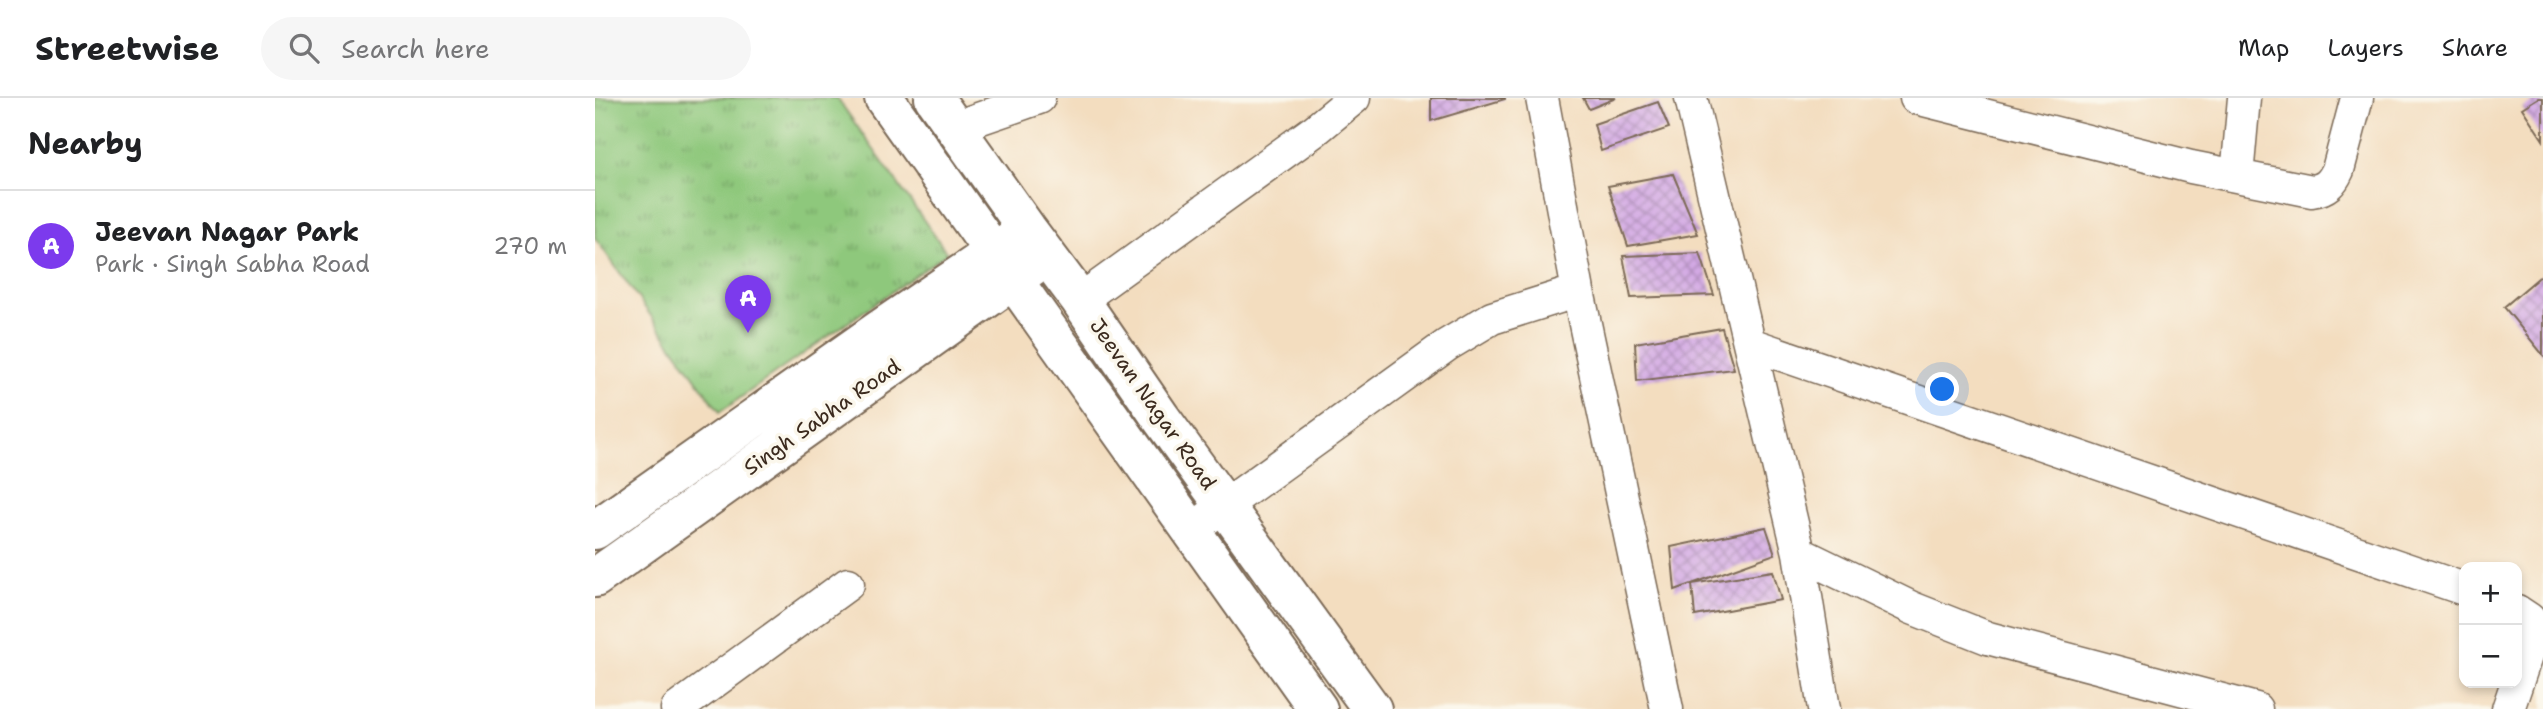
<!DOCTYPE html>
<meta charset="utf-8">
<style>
:root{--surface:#fff;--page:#f6f6f6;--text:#202124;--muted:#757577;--line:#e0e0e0;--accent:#7c3aed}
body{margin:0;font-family:"Shantell Sans",sans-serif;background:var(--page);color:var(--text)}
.controls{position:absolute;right:21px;bottom:21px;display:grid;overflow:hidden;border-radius:14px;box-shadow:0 4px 10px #0003}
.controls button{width:63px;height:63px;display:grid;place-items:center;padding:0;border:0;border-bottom:2px solid var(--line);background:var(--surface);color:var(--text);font:35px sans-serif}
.you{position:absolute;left:1348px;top:292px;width:24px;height:24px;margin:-18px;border:5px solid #fff;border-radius:50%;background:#1a73e8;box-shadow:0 0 0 10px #1a73e833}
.badge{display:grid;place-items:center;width:46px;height:46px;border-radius:50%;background:var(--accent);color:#fff;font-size:23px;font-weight:700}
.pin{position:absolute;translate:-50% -58px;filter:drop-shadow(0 2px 4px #0008)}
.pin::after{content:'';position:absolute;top:37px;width:24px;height:21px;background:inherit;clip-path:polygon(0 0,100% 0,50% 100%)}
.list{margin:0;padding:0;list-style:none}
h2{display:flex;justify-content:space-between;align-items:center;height:91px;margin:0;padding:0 28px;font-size:30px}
h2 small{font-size:23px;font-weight:400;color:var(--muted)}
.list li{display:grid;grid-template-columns:46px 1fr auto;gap:21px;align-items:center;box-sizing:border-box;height:112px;padding:0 28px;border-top:2px solid var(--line)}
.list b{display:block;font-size:26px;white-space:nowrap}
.list p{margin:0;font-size:23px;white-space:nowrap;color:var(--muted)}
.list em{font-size:23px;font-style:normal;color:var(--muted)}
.icon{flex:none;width:38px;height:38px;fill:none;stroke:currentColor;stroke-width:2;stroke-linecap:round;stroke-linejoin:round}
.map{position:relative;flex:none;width:1948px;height:611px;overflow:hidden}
header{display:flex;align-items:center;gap:42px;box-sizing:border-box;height:98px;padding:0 35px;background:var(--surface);border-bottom:2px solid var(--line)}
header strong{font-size:33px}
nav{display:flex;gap:38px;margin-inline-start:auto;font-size:24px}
.search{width:490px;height:63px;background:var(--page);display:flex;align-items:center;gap:18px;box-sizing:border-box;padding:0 24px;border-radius:38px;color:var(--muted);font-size:26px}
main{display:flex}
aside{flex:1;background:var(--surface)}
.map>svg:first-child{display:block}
.grass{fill:url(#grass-tufts);stroke:#64794d;stroke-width:2}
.building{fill:url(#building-cross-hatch)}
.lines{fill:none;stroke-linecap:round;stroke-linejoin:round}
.street-casing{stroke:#7b6956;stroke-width:35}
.secondary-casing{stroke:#7b6956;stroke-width:42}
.street{stroke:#fff;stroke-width:32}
.secondary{stroke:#fff;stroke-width:38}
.labels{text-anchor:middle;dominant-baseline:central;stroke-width:7;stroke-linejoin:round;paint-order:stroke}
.street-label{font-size:21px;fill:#3b2a1e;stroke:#fbf7ec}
</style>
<header>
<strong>Streetwise</strong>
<div class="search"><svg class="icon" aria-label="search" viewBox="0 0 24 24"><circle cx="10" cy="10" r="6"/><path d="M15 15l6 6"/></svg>Search here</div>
<nav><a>Map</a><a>Layers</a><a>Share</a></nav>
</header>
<main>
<aside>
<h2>Nearby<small></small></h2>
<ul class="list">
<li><span class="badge">A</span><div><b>Jeevan Nagar Park</b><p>Park · Singh Sabha Road</p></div><em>270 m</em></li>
</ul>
</aside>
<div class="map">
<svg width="1948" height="611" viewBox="0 0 1948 611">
<defs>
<pattern id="grass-tufts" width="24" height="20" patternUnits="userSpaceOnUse" patternTransform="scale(1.75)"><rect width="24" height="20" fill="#8ec87c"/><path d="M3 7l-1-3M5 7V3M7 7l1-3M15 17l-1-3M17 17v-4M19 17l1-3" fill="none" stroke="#75a365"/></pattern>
<pattern id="building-cross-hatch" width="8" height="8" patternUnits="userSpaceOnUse" patternTransform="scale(1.75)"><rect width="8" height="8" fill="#d3a9e4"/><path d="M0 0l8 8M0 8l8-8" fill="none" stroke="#ac8ab8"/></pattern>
</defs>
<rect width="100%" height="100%" fill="#fbf7ec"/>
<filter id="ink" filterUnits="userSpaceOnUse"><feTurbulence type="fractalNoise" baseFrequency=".0143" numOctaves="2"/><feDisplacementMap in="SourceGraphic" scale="14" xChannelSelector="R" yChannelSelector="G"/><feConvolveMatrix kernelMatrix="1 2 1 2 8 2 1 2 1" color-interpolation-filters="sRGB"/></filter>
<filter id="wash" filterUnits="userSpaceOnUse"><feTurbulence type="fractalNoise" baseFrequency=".00686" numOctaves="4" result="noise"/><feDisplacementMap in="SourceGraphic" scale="28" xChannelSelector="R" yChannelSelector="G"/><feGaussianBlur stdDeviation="1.57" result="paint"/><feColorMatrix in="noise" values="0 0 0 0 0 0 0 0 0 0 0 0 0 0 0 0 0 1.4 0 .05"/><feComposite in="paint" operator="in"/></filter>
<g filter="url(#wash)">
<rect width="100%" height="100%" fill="#f3ddbf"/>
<path class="grass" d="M0,0H242L352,155L125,314L0,140Z"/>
<g id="blocks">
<path class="building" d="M836,0H910V1L836,23Z
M988,0H1021L994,11Z
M1943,0H1948V42L1927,10Z
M1063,4L1074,30L1006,53L999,26Z
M1078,76L1103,136L1033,148L1013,88Z
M1105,155L1119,197L1036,200L1028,158Z
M1948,176V257L1909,209Z
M1127,230L1139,271L1042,283L1040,245Z
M1171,429L1180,456L1080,492L1076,449Z
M1178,473L1186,502L1100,518L1097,486Z"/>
</g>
</g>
<g filter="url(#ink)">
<use href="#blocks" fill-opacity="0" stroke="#7b6956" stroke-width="2"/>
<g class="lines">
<g class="street-casing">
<path id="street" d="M947,0L983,193L1072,611
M1096,0L1204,455L1229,611
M1321,0L1596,69L1717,93C1731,91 1737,85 1743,72L1762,0
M360,29L444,0
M1642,78L1649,0
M485,202L719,33L759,0
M1155,246L1869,491
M596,432L852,247L897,220L983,193
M1204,455L1317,510L1393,540L1661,611
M82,611L253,486
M1913,611L1933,552L1934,521L1922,513"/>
</g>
<g class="secondary-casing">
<path id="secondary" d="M289,0L723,611
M339,0L432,131L485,202L566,320L777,611
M0,432L284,232L421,139
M0,480L439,167"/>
</g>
<use href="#street" class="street"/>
<use href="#secondary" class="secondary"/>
</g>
</g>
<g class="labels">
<g class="street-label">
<text transform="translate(558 306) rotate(55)">Jeevan Nagar Road</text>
<text transform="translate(227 319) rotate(-35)">Singh Sabha Road</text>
</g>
</g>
</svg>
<div class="controls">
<button>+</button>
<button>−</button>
</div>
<div class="you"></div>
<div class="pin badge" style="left:153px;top:235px">A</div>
</div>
</main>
